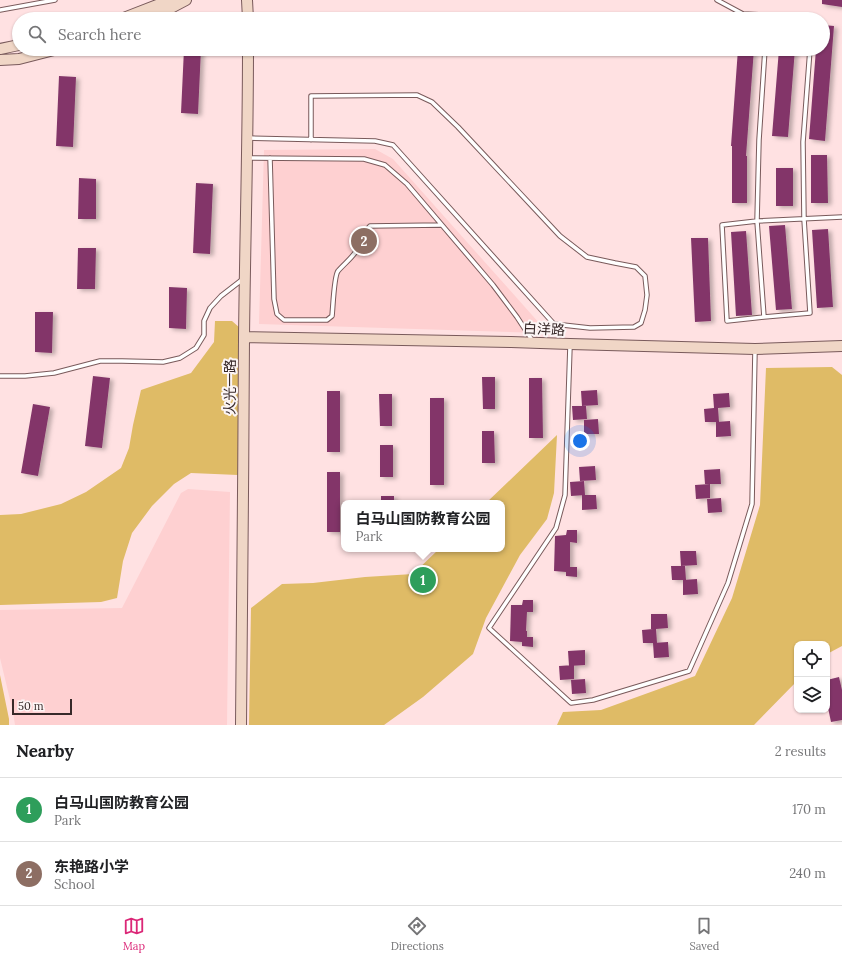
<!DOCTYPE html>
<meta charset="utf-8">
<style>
:root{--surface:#fff;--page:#f6f6f6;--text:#202124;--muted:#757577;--line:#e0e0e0;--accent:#db2777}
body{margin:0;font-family:Lora,"Noto Sans SC",serif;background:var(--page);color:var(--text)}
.controls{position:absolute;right:12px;bottom:12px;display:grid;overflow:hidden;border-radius:8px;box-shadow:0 1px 3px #0004}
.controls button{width:36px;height:36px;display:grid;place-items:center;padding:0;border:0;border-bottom:1px solid var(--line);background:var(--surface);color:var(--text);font:20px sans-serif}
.scale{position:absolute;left:12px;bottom:10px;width:60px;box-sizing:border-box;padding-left:4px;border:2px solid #372929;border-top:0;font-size:11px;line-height:14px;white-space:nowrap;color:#372929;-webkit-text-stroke:3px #fcf5f5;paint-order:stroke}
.you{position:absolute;left:580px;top:441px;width:14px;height:14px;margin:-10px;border:3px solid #fff;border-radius:50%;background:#1a73e8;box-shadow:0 0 0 6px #1a73e833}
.badge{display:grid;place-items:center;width:26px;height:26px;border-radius:50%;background:var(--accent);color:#fff;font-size:13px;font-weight:700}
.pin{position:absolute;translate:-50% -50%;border:2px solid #fff;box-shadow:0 1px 4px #0006}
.popup{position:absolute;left:341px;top:500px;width:164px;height:52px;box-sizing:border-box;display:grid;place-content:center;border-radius:8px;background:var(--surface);filter:drop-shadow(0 1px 3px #0005);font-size:13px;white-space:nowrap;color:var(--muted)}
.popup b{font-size:15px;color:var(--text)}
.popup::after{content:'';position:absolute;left:50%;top:100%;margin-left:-8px;border:8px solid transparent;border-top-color:var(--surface)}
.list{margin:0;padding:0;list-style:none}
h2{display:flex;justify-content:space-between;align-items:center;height:52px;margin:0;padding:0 16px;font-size:17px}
h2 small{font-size:13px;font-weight:400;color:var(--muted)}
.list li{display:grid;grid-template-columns:26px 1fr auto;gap:12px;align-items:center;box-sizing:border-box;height:64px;padding:0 16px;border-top:1px solid var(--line)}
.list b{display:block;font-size:15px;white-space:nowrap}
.list p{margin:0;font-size:13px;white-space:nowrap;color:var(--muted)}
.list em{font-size:13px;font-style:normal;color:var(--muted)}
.icon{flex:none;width:22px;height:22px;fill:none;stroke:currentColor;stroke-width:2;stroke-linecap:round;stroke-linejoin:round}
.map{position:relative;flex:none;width:842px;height:725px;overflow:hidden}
.search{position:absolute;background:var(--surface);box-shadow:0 1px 3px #0004;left:12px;right:12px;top:12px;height:44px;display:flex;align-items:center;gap:10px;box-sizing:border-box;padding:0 14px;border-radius:22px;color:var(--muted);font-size:15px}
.sheet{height:180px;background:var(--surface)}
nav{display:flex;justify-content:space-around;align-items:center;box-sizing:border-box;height:56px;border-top:1px solid var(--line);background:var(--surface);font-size:11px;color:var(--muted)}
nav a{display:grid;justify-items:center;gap:2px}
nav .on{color:var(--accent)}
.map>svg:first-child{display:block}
.built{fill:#fed0d1}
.green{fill:#dfbb66}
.building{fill:#833669;filter:url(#shadow)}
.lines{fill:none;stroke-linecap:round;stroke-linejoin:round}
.lane-casing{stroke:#795a5b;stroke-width:5.5}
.secondary-casing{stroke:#795a5b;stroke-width:12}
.lane{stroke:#fff;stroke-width:3.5}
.secondary{stroke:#f0d6c6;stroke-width:10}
.labels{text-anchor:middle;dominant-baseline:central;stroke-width:4;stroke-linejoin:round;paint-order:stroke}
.street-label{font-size:14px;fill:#372929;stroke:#fcf5f5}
</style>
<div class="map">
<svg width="842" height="725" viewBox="0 0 842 725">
<defs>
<filter id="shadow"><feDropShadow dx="3.5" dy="2" stdDeviation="2" flood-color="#0004"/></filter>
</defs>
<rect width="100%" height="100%" fill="#ffe1e2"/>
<path class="built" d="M375,149L393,159L540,324L542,333L259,324L264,150Z
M188,489L230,492L227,725H15L13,712L0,658V610L122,608L181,493Z"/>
<path class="green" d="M215,321H232L240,328L238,475L191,473L174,484L152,506L132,533L123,561L117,598L101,602L0,605V515L21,514L61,504L86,492L121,468L129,448L133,425L141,390L191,373L214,342Z
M832,367L842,375V646L827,654V644H797V681L754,725H557L563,712L601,710L695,676L732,598L760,505L766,368Z
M557,435L554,493L547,519L520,555L486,618L473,654L423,697L384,725H249L251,608L282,584L313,583L365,577L413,574L439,549H502V503H486Z
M0,675L9,719V725H0Z"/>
<path class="building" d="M822,0H842V7L822,4Z
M823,25L834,26L825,141L809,139L816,49H823Z
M184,49H201L198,114L181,113Z
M738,49H754L746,156H747V203H732V146H731Z
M779,49H795L788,137L772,136Z
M59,76L76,77L73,147L56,146Z
M811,155H827L828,203H811Z
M776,168H793V206H776Z
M79,178L96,179V219H78Z
M196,183L213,184L210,254L193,253Z
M785,225L792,309L776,310L769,226Z
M828,229L833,307L817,308L812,230Z
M746,231L752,315L736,316L731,232Z
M691,238H708L711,321L695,322Z
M78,248H96L95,289H77Z
M169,287L187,288L186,329L169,328Z
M35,312H53L52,353L35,352Z
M93,376L110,378L102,448L85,446Z
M482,377H495V409H483Z
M529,378H542L543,438H529Z
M597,390L598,405L582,406L581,391Z
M327,391H340V452H327Z
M729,393L730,407L718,408L719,422H705L704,409L714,408L713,394Z
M379,394H392V426H380Z
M430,398H444V485H430Z
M33,404L50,407L38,476L21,473Z
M572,406H586L587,419L573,420Z
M598,419L599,434H584V420Z
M730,421L731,436L716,437V422Z
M482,431H494L495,463H482Z
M380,445H393V477H380Z
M595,466L596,480L580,481L579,467Z
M720,469L721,484H705L704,470Z
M327,472H340V532H327Z
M584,481L585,495L571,496L570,482Z
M710,484V498L696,499L695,485Z
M582,495H596L597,509L582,510Z
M381,496H394V503H381Z
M721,498L722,512L708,513L707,499Z
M567,530H577V543L570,542V567H577V577L566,576V572L554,571L555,536L566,535Z
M680,551H696L697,565L681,566Z
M671,566H685L686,580H672Z
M697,579L698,594L683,595V580Z
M523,600H533V612H527L526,631H527V637H533V647L522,646V642L510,641L511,605H522Z
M651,614H667L668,628L656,629L657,643H643L642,630L653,629H651Z
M668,642L669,657L654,658L653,643Z
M585,650V665L569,666L568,651Z
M574,665V679L560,680L559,666Z
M839,677L842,690V720L831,722L827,703V696H830L827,680Z
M585,679L586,693L572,694L571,680Z"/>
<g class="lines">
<g class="lane-casing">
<path id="lane" d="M717,0L743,14L813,17V19
M0,10L55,0
M765,49L759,140L757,221L764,317L810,313L804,219L803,142L810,49
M248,138L375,141L393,145L554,324L590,328L634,327L641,323L645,310L647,295L645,276L636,267L615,263L587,257L560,236L458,127L432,102L417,95L311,96V140
M248,158L364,159L385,165L407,184L493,285L517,317L532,340
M270,158L274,299L277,314L284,320H327L332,316C333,307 334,276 338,271C344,264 352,258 357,250C362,242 363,233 370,226L441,225
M764,317L727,321L722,225L757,221L842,217
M570,346L565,495L556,528L489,628L571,703L593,700L689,671L728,583L752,504L755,351
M0,376H25L54,373L100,361H122L163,362L180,358L196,348L204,335V321L210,308L221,296L243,279"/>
</g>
<g class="secondary-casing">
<path id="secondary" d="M247,0L248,19
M121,19L170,0
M150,19L186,0
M0,49L19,45
M0,60L19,59L58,49
M244,337L511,342L570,344L755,349L842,346
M241,725C243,596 243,467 244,338C245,241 248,145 248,49"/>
</g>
<use href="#lane" class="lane"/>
<use href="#secondary" class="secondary"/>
</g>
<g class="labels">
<g class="street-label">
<text transform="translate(544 329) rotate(3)">白洋路</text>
<text transform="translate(230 387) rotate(-90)">火光一路</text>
</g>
</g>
</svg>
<div class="controls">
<button><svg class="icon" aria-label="locate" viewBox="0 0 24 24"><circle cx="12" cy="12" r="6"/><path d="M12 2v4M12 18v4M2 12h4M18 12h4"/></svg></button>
<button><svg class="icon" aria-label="layers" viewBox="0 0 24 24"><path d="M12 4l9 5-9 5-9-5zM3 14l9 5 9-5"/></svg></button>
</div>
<div class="scale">50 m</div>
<div class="you"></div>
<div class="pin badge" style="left:423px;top:580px;background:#2e9e5b">1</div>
<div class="popup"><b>白马山国防教育公园</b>Park</div>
<div class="pin badge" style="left:364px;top:241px;background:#8d6e63">2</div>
<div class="search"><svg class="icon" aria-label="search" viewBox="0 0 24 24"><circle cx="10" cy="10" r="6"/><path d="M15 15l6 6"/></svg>Search here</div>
</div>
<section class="sheet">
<h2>Nearby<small>2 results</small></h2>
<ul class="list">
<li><span class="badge" style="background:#2e9e5b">1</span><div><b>白马山国防教育公园</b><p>Park</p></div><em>170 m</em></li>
<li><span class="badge" style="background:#8d6e63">2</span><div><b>东艳路小学</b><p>School</p></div><em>240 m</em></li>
</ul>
</section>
<nav>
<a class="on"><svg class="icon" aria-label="map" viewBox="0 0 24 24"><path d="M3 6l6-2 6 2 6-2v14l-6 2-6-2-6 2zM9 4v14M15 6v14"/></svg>Map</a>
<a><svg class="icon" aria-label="directions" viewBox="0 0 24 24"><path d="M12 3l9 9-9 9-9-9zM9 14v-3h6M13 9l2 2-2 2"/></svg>Directions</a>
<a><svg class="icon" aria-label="saved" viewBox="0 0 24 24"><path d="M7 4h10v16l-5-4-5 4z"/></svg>Saved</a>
</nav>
